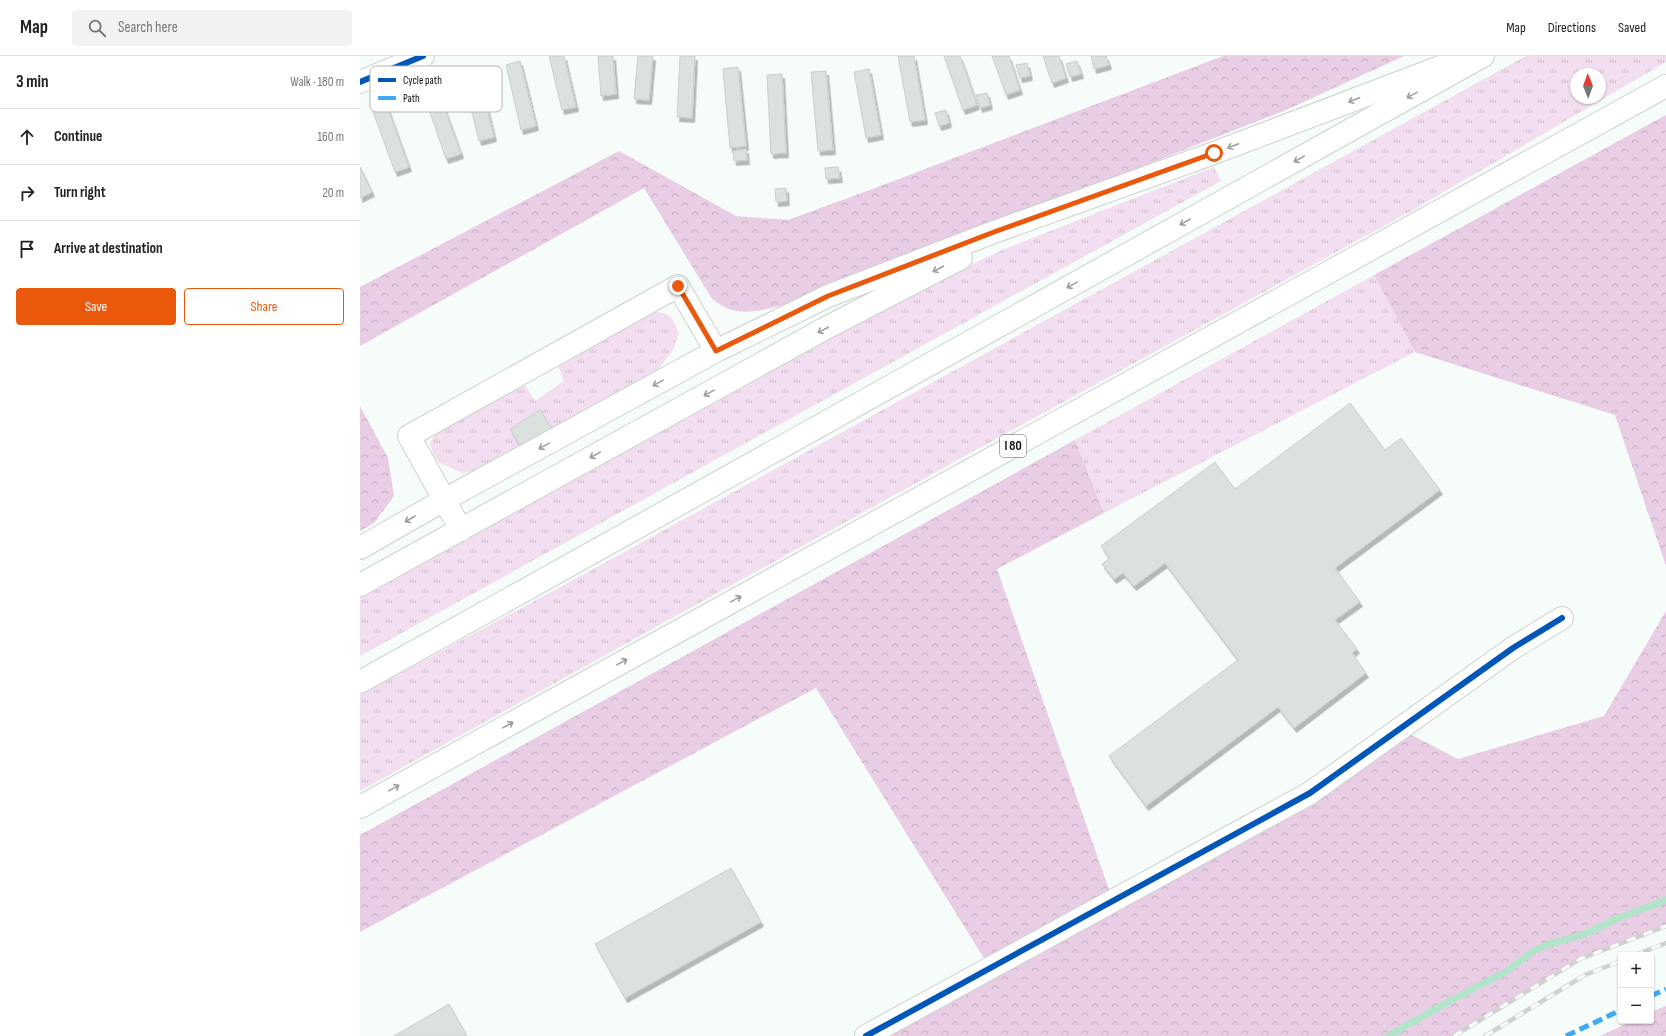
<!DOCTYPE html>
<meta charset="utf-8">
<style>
:root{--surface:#fff;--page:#f2f2f2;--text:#222;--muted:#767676;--line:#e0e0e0;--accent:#ea580c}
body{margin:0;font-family:"Sofia Sans Condensed",sans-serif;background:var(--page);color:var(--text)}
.controls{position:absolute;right:12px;bottom:12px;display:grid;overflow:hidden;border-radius:4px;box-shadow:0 1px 3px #0004}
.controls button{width:36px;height:36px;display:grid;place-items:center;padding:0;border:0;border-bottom:1px solid var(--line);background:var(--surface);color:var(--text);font:20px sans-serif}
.compass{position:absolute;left:1210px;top:12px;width:36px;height:36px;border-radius:50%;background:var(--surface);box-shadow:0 1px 3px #0004;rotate:359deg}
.stop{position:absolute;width:12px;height:12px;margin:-9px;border:3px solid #ea580c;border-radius:50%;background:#fff}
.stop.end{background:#ea580c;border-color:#fff;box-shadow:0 1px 4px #0008}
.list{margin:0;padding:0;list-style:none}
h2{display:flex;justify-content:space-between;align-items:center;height:52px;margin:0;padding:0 16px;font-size:17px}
h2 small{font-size:13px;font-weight:400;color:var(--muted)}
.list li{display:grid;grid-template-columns:26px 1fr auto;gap:12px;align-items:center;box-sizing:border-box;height:56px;padding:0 16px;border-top:1px solid var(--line)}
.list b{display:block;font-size:15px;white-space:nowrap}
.list em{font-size:13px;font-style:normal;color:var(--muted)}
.actions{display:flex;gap:8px;padding:12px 16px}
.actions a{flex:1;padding:9px 0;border:1px solid var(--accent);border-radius:4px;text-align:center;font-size:14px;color:var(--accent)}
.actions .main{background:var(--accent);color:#fff}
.icon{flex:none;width:22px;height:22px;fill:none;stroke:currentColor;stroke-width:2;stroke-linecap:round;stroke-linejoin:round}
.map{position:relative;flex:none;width:1306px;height:980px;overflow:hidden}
header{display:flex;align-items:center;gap:24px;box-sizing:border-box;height:56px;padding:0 20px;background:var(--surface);border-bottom:1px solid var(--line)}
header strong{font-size:19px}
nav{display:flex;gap:22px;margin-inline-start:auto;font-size:14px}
.search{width:280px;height:36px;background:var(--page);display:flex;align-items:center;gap:10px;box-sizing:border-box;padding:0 14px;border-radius:4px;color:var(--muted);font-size:15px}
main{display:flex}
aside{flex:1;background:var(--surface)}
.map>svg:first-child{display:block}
.grass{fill:url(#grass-tufts);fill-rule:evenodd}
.forest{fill:url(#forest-crowns)}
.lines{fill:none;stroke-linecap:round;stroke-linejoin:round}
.stream{stroke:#b2e4c9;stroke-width:7}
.building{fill:#dbe2de;stroke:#c9d0cc;filter:url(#shadow)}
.minor-casing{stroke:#cbd2ce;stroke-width:24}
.highway-casing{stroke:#cbd2ce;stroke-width:24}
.minor{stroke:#fefffe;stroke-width:22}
.highway{stroke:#fefffe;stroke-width:22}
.rail-casing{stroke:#cfd2d0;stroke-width:4.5}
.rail{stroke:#fff;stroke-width:3;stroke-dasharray:9;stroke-linecap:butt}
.quiet{stroke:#3fa9f5;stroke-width:5;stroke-dasharray:10 5;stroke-linecap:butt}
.cycleway-casing{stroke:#fff;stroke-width:8}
.cycleway{stroke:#0057b8;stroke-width:6}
.oneway{stroke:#9c9f9d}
.route{stroke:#ea580c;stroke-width:5}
.labels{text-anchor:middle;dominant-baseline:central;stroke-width:3.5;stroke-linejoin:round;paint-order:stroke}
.shield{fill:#fff;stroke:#525854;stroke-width:1}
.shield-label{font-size:13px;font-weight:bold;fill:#08100b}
.key{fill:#fff;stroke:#b5b7b6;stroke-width:1}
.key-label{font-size:11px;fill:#08100b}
</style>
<header>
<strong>Map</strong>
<div class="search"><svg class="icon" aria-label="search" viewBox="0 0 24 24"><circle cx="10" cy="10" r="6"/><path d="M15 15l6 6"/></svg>Search here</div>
<nav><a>Map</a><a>Directions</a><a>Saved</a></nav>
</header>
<main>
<aside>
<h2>3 min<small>Walk · 180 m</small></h2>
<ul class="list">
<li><svg class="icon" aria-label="ahead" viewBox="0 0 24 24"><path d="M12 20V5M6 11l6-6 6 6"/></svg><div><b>Continue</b></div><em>160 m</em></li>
<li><svg class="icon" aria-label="right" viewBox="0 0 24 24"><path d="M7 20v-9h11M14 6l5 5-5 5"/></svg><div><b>Turn right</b></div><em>20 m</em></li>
<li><svg class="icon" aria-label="arrive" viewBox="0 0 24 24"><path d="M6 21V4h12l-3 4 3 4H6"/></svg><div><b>Arrive at destination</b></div></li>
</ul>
<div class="actions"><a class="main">Save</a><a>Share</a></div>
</aside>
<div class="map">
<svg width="1306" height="980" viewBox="0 0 1306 980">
<defs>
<pattern id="grass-tufts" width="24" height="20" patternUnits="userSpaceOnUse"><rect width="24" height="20" fill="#f2def0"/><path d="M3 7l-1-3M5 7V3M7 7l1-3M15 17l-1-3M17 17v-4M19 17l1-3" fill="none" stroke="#cebdcc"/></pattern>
<pattern id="forest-crowns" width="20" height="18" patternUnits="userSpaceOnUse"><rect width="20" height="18" fill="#e8cde5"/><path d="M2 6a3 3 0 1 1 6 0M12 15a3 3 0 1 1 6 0" fill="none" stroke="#c6afc3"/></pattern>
<filter id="shadow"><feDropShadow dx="2.5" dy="4.5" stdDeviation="0" flood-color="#0004"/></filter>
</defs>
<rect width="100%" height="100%" fill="#f6fcf9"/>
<path class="grass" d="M1166,0H1306V6L1053,154L623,390L0,735V639L217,522ZM1216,18H1240V42H1216Z
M854,111L861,125L0,600V540L251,403L455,286L545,240L642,194Z
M1014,219L1055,296L744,457L715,384Z
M292,255C310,257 312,261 319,277L313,294L298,314L193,374L180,354L150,373L162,393L134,410L103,417L82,408L74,401L70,387L79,371L161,323L175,345L204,325L196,304Z"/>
<path class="forest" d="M863,0H1044L926,54L435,246C415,251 393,259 372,254C365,252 358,247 352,243L284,132L0,290V231L259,95L376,160L428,164L515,132Z
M1306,59V510L1255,359L1055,296L1014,219Z
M0,350L28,402L34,440L14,467L0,475Z
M715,384L744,457L637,513L753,845L1040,673L1098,703L1244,660L1306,555V870L1220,903L1094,980H506L630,912L456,632L0,876V779Z
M1306,950V980H1240L1272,965H1291V956Z"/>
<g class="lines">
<path class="stream" d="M1028,980L1088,946L1147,915L1175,894L1190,888L1225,878L1254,864L1306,844"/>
</g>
<path class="building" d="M189,0H204L216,51L202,54Z
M238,0H253L256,38L241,40Z
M278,0H293L289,44L274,43Z
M320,0H335L332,62L317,61Z
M538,0H554L565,64L550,66Z
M584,0H600L617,49L603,54Z
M632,0H649L660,34L646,39Z
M683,0H699L706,22L692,27Z
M731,0H746L749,9L734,13Z
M160,5L176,70L161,74L146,9Z
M717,5L721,18L710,21L706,8Z
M667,7L670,20L660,22L656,9Z
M378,11L386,90L370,92L363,13Z
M509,13L521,79L506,82L494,16Z
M466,15L473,94L458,95L451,16Z
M118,16L134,81L119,85L103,20Z
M422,18L426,97L411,98L407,19Z
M78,34L101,98L86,103L64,39Z
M627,37L630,49L620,52L616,39Z
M26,47L49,111L35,116L12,53Z
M586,54L589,67L579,70L575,57Z
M386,93L387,104L374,105L373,95Z
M0,111L12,136L0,142Z
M478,111L480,122L466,123L465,112Z
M426,132L427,145L416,146L415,133Z
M990,347L1025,394L1041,382L1080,434L975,512L1000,546L975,564L997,593L992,597L1006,617L934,672L918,651L786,750L749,700L878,604L805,507L774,530L763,517L754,523L742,508L750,502L741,490L855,406L875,433Z
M180,354L193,374L162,393L150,373Z
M371,812L401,866L265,942L235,888Z
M89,948L107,980H34Z"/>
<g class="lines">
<g class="minor-casing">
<path id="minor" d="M0,26L63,0
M101,474L49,380L318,230L356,295
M0,492L84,444L356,295L468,240L634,176L854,97L1109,0
M0,529L464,273L601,202
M506,980L950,737L1153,592L1202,562"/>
</g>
<g class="highway-casing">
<path id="highway" d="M0,626L1123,0
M0,751L1306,30"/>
</g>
<use href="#minor" class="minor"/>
<use href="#highway" class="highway"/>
<g class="rail-casing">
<path id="rail" d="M1275,899L1306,887
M1094,980L1220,903L1306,870
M1125,980L1225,919L1261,905"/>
</g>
<use href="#rail" class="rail"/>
<path class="quiet" d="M1291,940L1306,933
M1206,980L1261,954"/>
<g class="cycleway-casing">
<path id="cycleway" d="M0,26L63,0
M506,980L950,737L1153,592L1202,562"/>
</g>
<use href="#cycleway" class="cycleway"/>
</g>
<defs><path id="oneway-shaft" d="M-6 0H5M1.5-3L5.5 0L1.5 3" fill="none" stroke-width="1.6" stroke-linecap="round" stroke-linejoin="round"/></defs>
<g class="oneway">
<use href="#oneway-shaft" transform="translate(1052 39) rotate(151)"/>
<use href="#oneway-shaft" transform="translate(994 44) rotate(159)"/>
<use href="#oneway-shaft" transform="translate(873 90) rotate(159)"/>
<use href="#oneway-shaft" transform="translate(939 103) rotate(151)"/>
<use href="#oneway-shaft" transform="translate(825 166) rotate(151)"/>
<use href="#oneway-shaft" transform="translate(578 213) rotate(152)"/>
<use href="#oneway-shaft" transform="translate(712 229) rotate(151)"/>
<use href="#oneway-shaft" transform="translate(463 274) rotate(152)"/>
<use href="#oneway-shaft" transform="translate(298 327) rotate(151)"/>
<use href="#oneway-shaft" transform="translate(349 337) rotate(151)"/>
<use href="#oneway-shaft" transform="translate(184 390) rotate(151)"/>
<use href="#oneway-shaft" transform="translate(235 399) rotate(151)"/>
<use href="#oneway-shaft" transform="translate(50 463) rotate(150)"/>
<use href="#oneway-shaft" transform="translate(376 543) rotate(-29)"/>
<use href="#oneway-shaft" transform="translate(262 606) rotate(-29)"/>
<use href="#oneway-shaft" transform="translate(148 669) rotate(-29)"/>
<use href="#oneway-shaft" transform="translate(34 732) rotate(-29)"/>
</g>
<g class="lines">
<path class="route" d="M318,230L356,295L468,240L634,176L854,97"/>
</g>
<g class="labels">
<rect class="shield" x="640" y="379" width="26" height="22" rx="3"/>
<g class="shield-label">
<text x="653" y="390">I 80</text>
</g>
</g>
<rect x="10" y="10" width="132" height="46" rx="6" class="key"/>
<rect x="18" y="22" width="18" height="4" fill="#0057b8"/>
<rect x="18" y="40" width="18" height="4" fill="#3fa9f5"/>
<g class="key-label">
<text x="43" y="28">Cycle path</text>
<text x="43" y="46">Path</text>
</g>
</svg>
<div class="controls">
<button>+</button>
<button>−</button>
</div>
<svg class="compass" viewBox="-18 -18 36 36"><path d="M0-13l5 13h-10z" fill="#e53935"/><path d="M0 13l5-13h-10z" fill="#767676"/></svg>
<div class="stop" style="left:854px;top:97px"></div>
<div class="stop end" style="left:318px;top:230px"></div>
</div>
</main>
